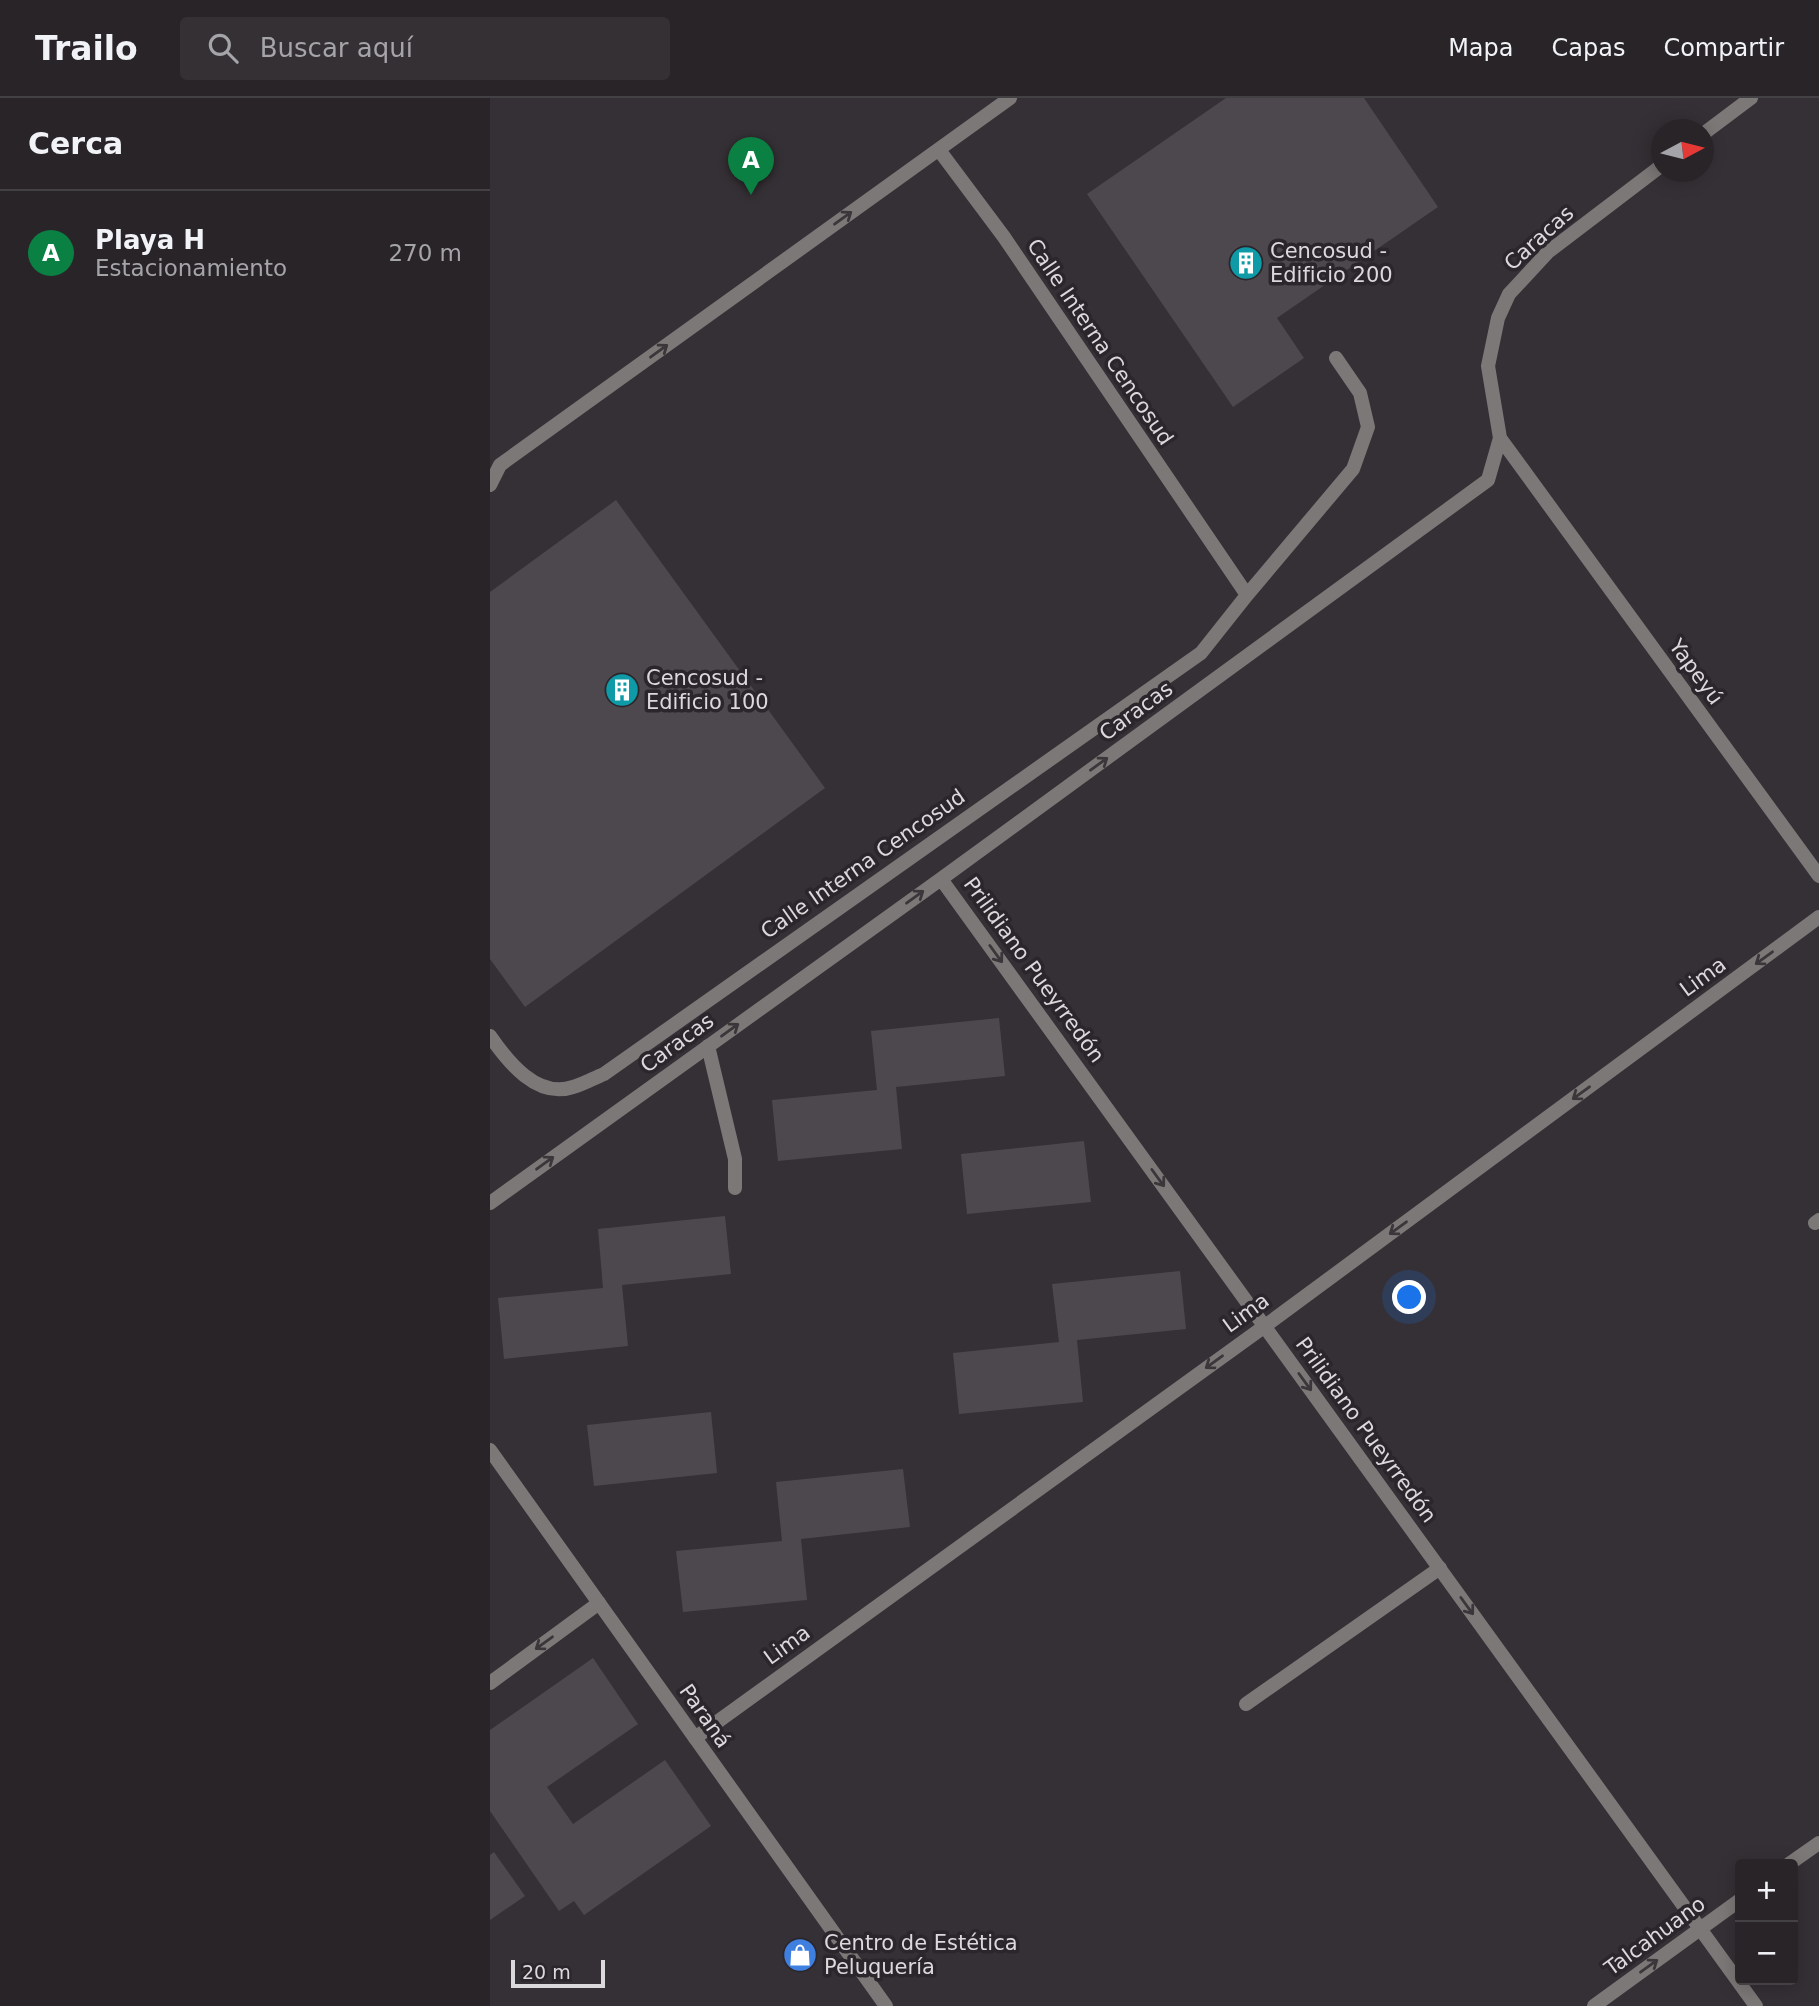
<!DOCTYPE html>
<html lang="es">
<meta charset="utf-8">
<style>
:root{--surface:#282428;--page:#343034;--text:#f1f3f6;--muted:#a5a4a8;--line:#444145;--accent:#0b8043}
body{margin:0;font-family:"DejaVu Sans",sans-serif;background:var(--page);color:var(--text)}
.controls{position:absolute;right:21px;bottom:21px;display:grid;overflow:hidden;border-radius:7px;box-shadow:0 4px 18px #0003}
.controls button{width:63px;height:63px;display:grid;place-items:center;padding:0;border:0;border-bottom:2px solid var(--line);background:var(--surface);color:var(--text);font:35px sans-serif}
.compass{position:absolute;left:1161px;top:21px;width:63px;height:63px;border-radius:50%;background:var(--surface);box-shadow:0 4px 18px #0003;rotate:83deg}
.scale{position:absolute;left:21px;bottom:18px;width:94px;box-sizing:border-box;padding-left:7px;border:4px solid #dcd9dd;border-top:0;font-size:19px;line-height:24px;white-space:nowrap;color:#dcd9dd;-webkit-text-stroke:5px #2b262b;paint-order:stroke}
.you{position:absolute;left:920px;top:1200px;width:24px;height:24px;margin:-18px;border:5px solid #fff;border-radius:50%;background:#1a73e8;box-shadow:0 0 0 10px #1a73e833}
.badge{display:grid;place-items:center;width:46px;height:46px;border-radius:50%;background:var(--accent);color:#fff;font-size:23px;font-weight:700}
.pin{position:absolute;translate:-50% -58px;filter:drop-shadow(0 2px 4px #0008)}
.pin::after{content:'';position:absolute;top:37px;width:24px;height:21px;background:inherit;clip-path:polygon(0 0,100% 0,50% 100%)}
.list{margin:0;padding:0;list-style:none}
h2{display:flex;justify-content:space-between;align-items:center;height:91px;margin:0;padding:0 28px;font-size:30px}
h2 small{font-size:23px;font-weight:400;color:var(--muted)}
.list li{display:grid;grid-template-columns:46px 1fr auto;gap:21px;align-items:center;box-sizing:border-box;height:126px;padding:0 28px;border-top:2px solid var(--line)}
.list b{display:block;font-size:26px;white-space:nowrap}
.list p{margin:0;font-size:23px;white-space:nowrap;color:var(--muted)}
.list em{font-size:23px;font-style:normal;color:var(--muted)}
.icon{flex:none;width:38px;height:38px;fill:none;stroke:currentColor;stroke-width:2;stroke-linecap:round;stroke-linejoin:round}
.map{position:relative;flex:none;width:1329px;height:1908px;overflow:hidden}
header{display:flex;align-items:center;gap:42px;box-sizing:border-box;height:98px;padding:0 35px;background:var(--surface);border-bottom:2px solid var(--line)}
header strong{font-size:33px}
nav{display:flex;gap:38px;margin-inline-start:auto;font-size:24px}
.search{width:490px;height:63px;background:var(--page);display:flex;align-items:center;gap:18px;box-sizing:border-box;padding:0 24px;border-radius:7px;color:var(--muted);font-size:26px}
main{display:flex}
aside{flex:1;background:var(--surface)}
.map>svg:first-child{display:block}
.building{fill:#4d484e}
.lines{fill:none;stroke-linecap:round;stroke-linejoin:round}
.service{stroke:#7c7878;stroke-width:14}
.minor{stroke:#7c7878;stroke-width:14}
.tertiary{stroke:#7c7878;stroke-width:14}
.oneway{stroke:#3b363a}
.labels{text-anchor:middle;dominant-baseline:central;stroke-width:7;stroke-linejoin:round;paint-order:stroke}
.street-label{font-size:21px;fill:#dcd9dd;stroke:#2b262b}
.poi-label{font-size:21px;fill:#dcd9dd;stroke:#2b262b;text-anchor:start}
</style>
<header>
<strong>Trailo</strong>
<div class="search"><svg class="icon" aria-label="search" viewBox="0 0 24 24"><circle cx="10" cy="10" r="6"/><path d="M15 15l6 6"/></svg>Buscar aquí</div>
<nav><a>Mapa</a><a>Capas</a><a>Compartir</a></nav>
</header>
<main>
<aside>
<h2>Cerca<small></small></h2>
<ul class="list">
<li><span class="badge">A</span><div><b>Playa H</b><p>Estacionamiento</p></div><em>270 m</em></li>
</ul>
</aside>
<div class="map">
<svg width="1329" height="1908" viewBox="0 0 1329 1908">
<rect width="100%" height="100%" fill="#353035"/>
<path class="building" d="M736,0H874L948,109L787,220L814,260L743,309L597,96Z
M126,402L335,690L35,909L0,861V494Z
M509,920L515,978L406,989L412,1051L288,1063L282,1002L387,992L381,933Z
M594,1043L601,1104L477,1116L471,1056Z
M235,1118L241,1176L132,1187L138,1248L14,1261L8,1200L113,1190L108,1131Z
M690,1173L696,1231L587,1242L593,1304L469,1316L463,1255L569,1244L562,1186Z
M221,1314L227,1375L104,1388L97,1327Z
M413,1371L420,1429L311,1441L317,1502L193,1514L186,1453L292,1443L286,1384Z
M103,1560L148,1626L57,1689L83,1726L175,1662L221,1728L94,1817L84,1803L69,1813L0,1713V1632Z
M4,1754L35,1798L0,1822V1757Z"/>
<g class="lines">
<path class="service" d="M449,52L514,139L757,497
M0,387L10,367L520,0
M0,938C18,964 47,1001 83,989C94,986 104,980 114,976L711,555L757,497L863,371L878,329L870,295L846,260
M218,948L245,1061V1090
M756,1606L950,1470"/>
<path class="minor" d="M1213,36L1261,0
M1010,340L1329,778
M451,781L1266,1908
M0,1105L451,781L998,382L1010,340L998,268L1008,220L1019,196L1058,154L1171,68
M1325,1125L1329,1122
M0,1585L109,1505
M205,1640L775,1228L1329,819
M1299,1766L1329,1745
M1104,1908L1250,1802"/>
<path class="tertiary" d="M0,1352L396,1908"/>
</g>
<defs><path id="oneway-shaft" d="M-6 0H5M1.5-3L5.5 0L1.5 3" fill="none" stroke-width="1.6" stroke-linecap="round" stroke-linejoin="round" transform="scale(1.75)"/></defs>
<g class="oneway">
<use href="#oneway-shaft" transform="translate(353 120) rotate(-36)"/>
<use href="#oneway-shaft" transform="translate(169 253) rotate(-36)"/>
<use href="#oneway-shaft" transform="translate(609 666) rotate(-36)"/>
<use href="#oneway-shaft" transform="translate(425 799) rotate(-36)"/>
<use href="#oneway-shaft" transform="translate(506 856) rotate(54)"/>
<use href="#oneway-shaft" transform="translate(1274 860) rotate(144)"/>
<use href="#oneway-shaft" transform="translate(240 932) rotate(-36)"/>
<use href="#oneway-shaft" transform="translate(1091 995) rotate(144)"/>
<use href="#oneway-shaft" transform="translate(55 1065) rotate(-36)"/>
<use href="#oneway-shaft" transform="translate(668 1080) rotate(54)"/>
<use href="#oneway-shaft" transform="translate(908 1130) rotate(144)"/>
<use href="#oneway-shaft" transform="translate(724 1264) rotate(144)"/>
<use href="#oneway-shaft" transform="translate(815 1284) rotate(54)"/>
<use href="#oneway-shaft" transform="translate(977 1508) rotate(54)"/>
<use href="#oneway-shaft" transform="translate(54 1545) rotate(144)"/>
<use href="#oneway-shaft" transform="translate(1159 1868) rotate(-36)"/>
</g>
<defs>
<g id="building-disc" transform="scale(1.75)"><circle r="9.5" fill="#0f9aa8" stroke="#2b262b"/><path d="M-4-6H4V6H1V3H-1V6H-4ZM-2.5-4.3h1.7v1.8h-1.7ZM.8-4.3h1.7v1.8H.8ZM-2.5-1h1.7V.8h-1.7ZM.8-1h1.7V.8H.8Z" fill="#fff"/></g>
<g id="shop-disc" transform="scale(1.75)"><circle r="9.5" fill="#3f7fe0" stroke="#2b262b"/><path d="M-5-2.5h2.3a2.7 3.5 0 0 1 5.4 0H5L5.5 6h-11ZM-1.5-2.5h3a1.5 2.3 0 0 0-3 0Z" fill="#fff"/></g>
</defs>
<g fill-rule="evenodd">
<use href="#building-disc" x="756" y="165"/>
<use href="#building-disc" x="132" y="592"/>
<use href="#shop-disc" x="310" y="1857"/>
</g>
<g class="labels">
<g class="street-label">
<text transform="translate(1049 140) rotate(-42)">Caracas</text>
<text transform="translate(610 244) rotate(56)">Calle Interna Cencosud</text>
<text transform="translate(1206 574) rotate(54)">Yapeyú</text>
<text transform="translate(646 613) rotate(-36)">Caracas</text>
<text transform="translate(373 766) rotate(-35)">Calle Interna Cencosud</text>
<text transform="translate(544 872) rotate(54)">Prilidiano Pueyrredón</text>
<text transform="translate(1213 879) rotate(-36)">Lima</text>
<text transform="translate(187 945) rotate(-36)">Caracas</text>
<text transform="translate(756 1215) rotate(-36)">Lima</text>
<text transform="translate(876 1332) rotate(54)">Prilidiano Pueyrredón</text>
<text transform="translate(297 1547) rotate(-36)">Lima</text>
<text transform="translate(215 1618) rotate(55)">Paraná</text>
<text transform="translate(1165 1838) rotate(-36)">Talcahuano</text>
</g>
<g class="poi-label">
<text x="780" y="153">Cencosud -<tspan x="780" dy="24">Edificio 200</tspan></text>
<text x="156" y="580">Cencosud -<tspan x="156" dy="24">Edificio 100</tspan></text>
<text x="334" y="1845">Centro de Estética<tspan x="334" dy="24">Peluquería</tspan></text>
</g>
</g>
</svg>
<div class="controls">
<button>+</button>
<button>−</button>
</div>
<svg class="compass" viewBox="-18 -18 36 36"><path d="M0-13l5 13h-10z" fill="#e53935"/><path d="M0 13l5-13h-10z" fill="#a5a4a8"/></svg>
<div class="scale">20 m</div>
<div class="you"></div>
<div class="pin badge" style="left:261px;top:97px">A</div>
</div>
</main>
